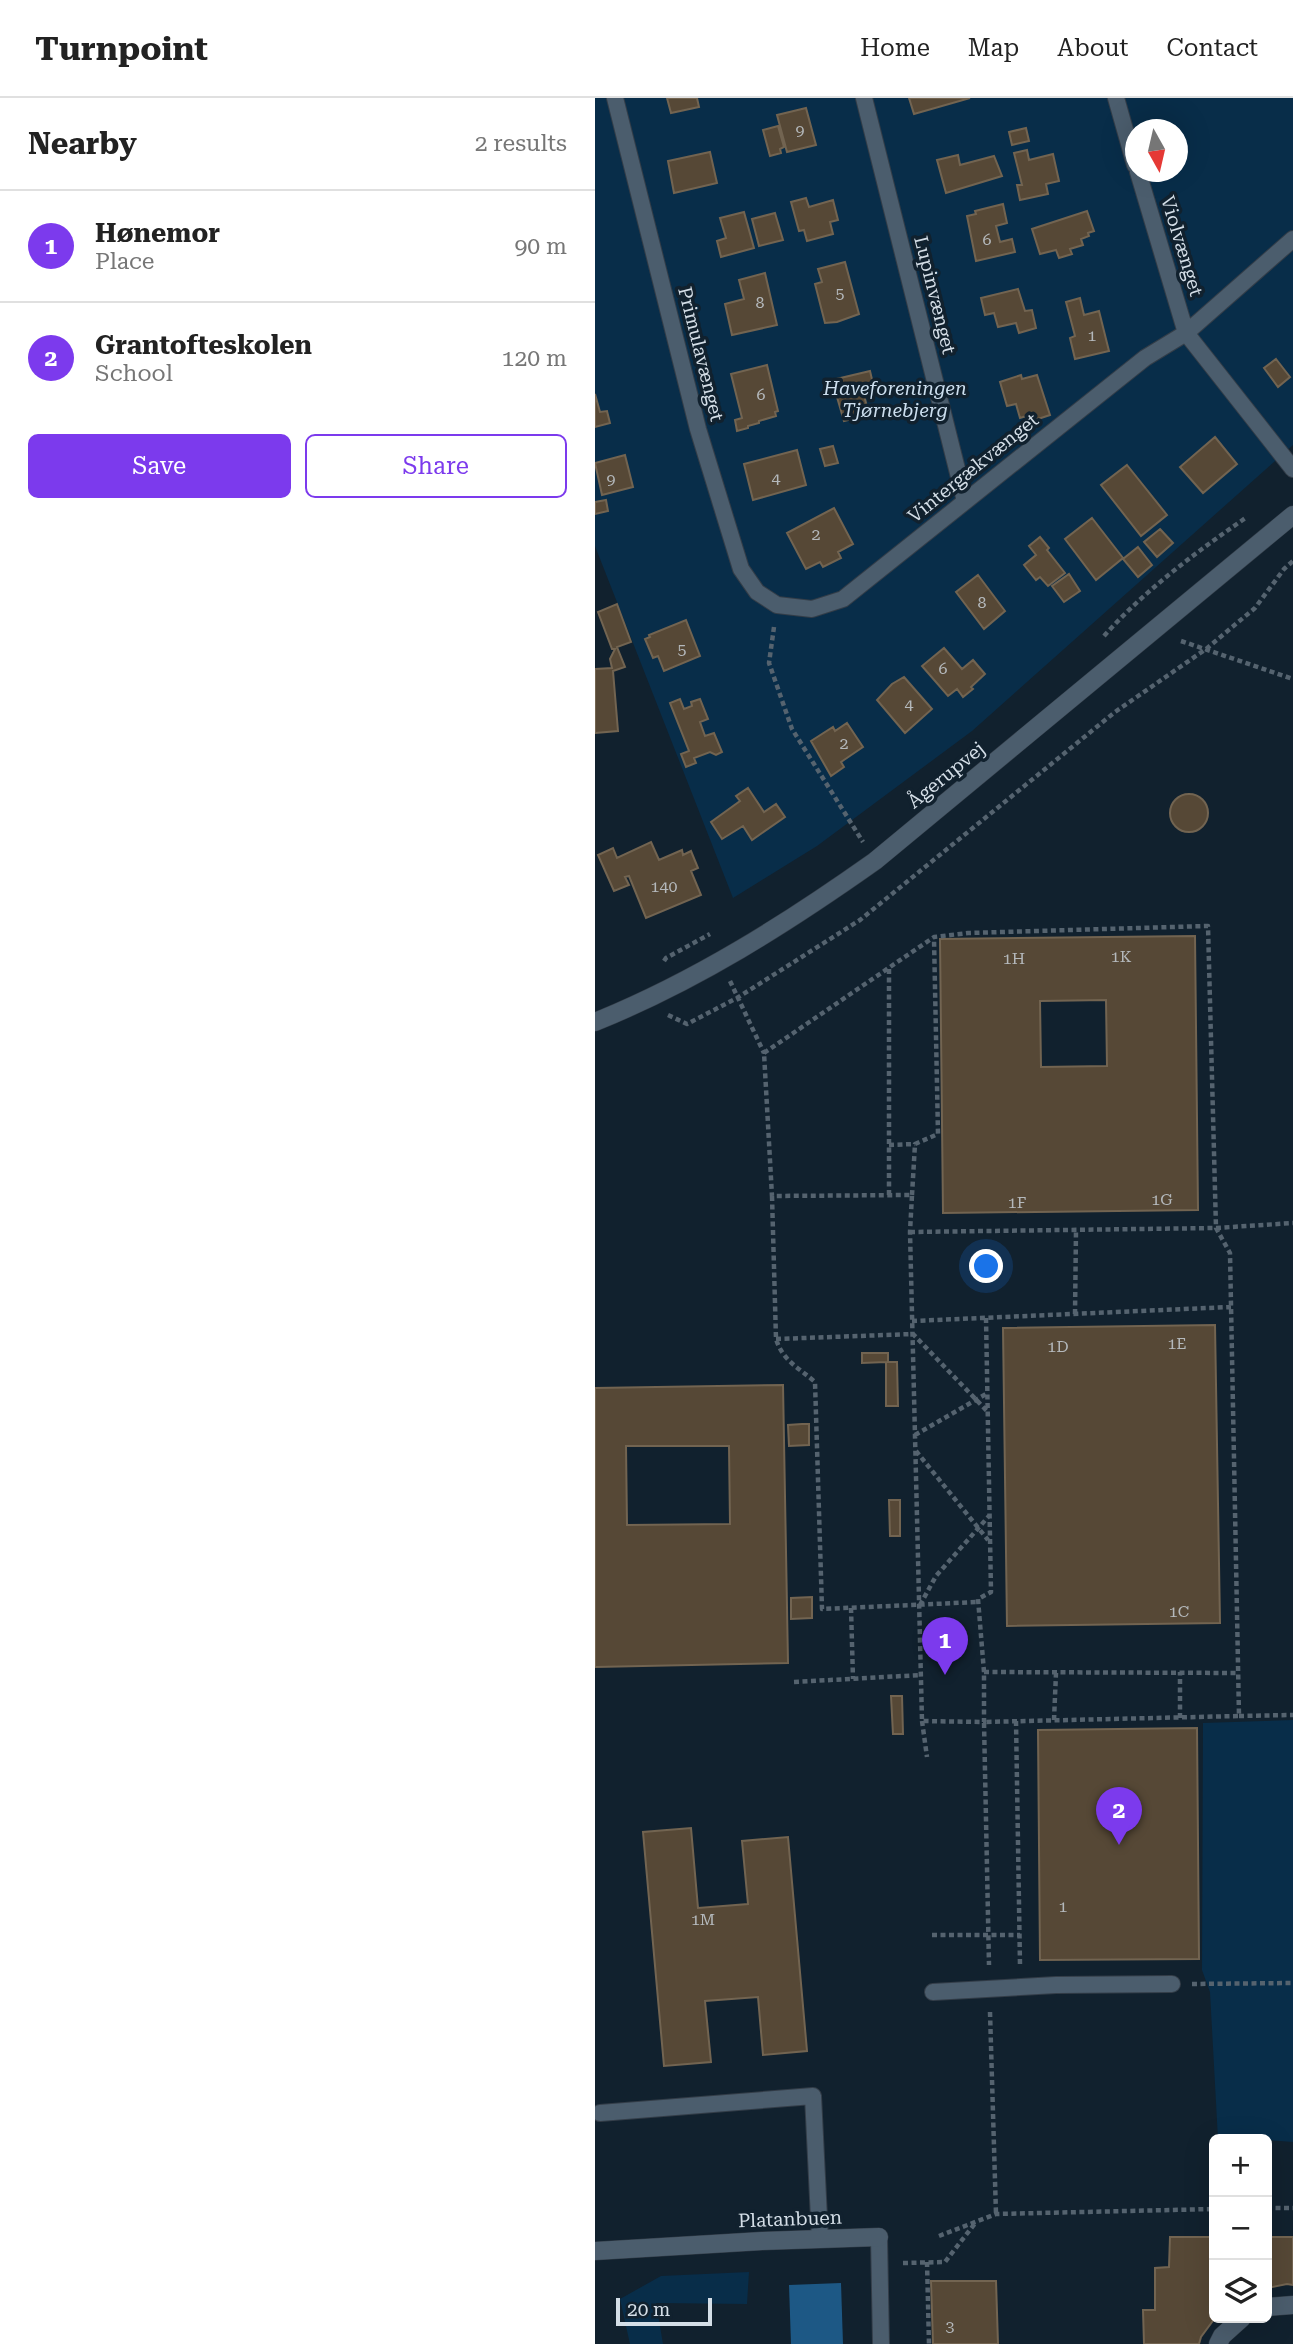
<!DOCTYPE html>
<meta charset="utf-8">
<style>
:root{--surface:#fff;--page:#f6f6f6;--text:#222;--muted:#767676;--line:#e0e0e0;--accent:#7c3aed}
body{margin:0;font-family:"Roboto Serif",serif;background:var(--page);color:var(--text)}
.controls{position:absolute;right:21px;bottom:21px;display:grid;overflow:hidden;border-radius:10px;box-shadow:0 7px 28px #0002}
.controls button{width:63px;height:63px;display:grid;place-items:center;padding:0;border:0;border-bottom:2px solid var(--line);background:var(--surface);color:var(--text);font:35px sans-serif}
.compass{position:absolute;left:530px;top:21px;width:63px;height:63px;border-radius:50%;background:var(--surface);box-shadow:0 7px 28px #0002;rotate:172deg}
.scale{position:absolute;left:21px;bottom:18px;width:96px;box-sizing:border-box;padding-left:7px;border:4px solid #d4dee7;border-top:0;font-size:19px;line-height:24px;white-space:nowrap;color:#d4dee7;-webkit-text-stroke:5px #11212e;paint-order:stroke}
.you{position:absolute;left:392px;top:1169px;width:24px;height:24px;margin:-18px;border:5px solid #fff;border-radius:50%;background:#1a73e8;box-shadow:0 0 0 10px #1a73e833}
.badge{display:grid;place-items:center;width:46px;height:46px;border-radius:50%;background:var(--accent);color:#fff;font-size:23px;font-weight:700}
.pin{position:absolute;translate:-50% -58px;filter:drop-shadow(0 2px 4px #0008)}
.pin::after{content:'';position:absolute;top:37px;width:24px;height:21px;background:inherit;clip-path:polygon(0 0,100% 0,50% 100%)}
.list{margin:0;padding:0;list-style:none}
h2{display:flex;justify-content:space-between;align-items:center;height:91px;margin:0;padding:0 28px;font-size:30px}
h2 small{font-size:23px;font-weight:400;color:var(--muted)}
.list li{display:grid;grid-template-columns:46px 1fr auto;gap:21px;align-items:center;box-sizing:border-box;height:112px;padding:0 28px;border-top:2px solid var(--line)}
.list b{display:block;font-size:26px;white-space:nowrap}
.list p{margin:0;font-size:23px;white-space:nowrap;color:var(--muted)}
.list em{font-size:23px;font-style:normal;color:var(--muted)}
.actions{display:flex;gap:14px;padding:21px 28px}
.actions a{flex:1;padding:16px 0;border:2px solid var(--accent);border-radius:10px;text-align:center;font-size:24px;color:var(--accent)}
.actions .main{background:var(--accent);color:#fff}
.icon{flex:none;width:38px;height:38px;fill:none;stroke:currentColor;stroke-width:2;stroke-linecap:round;stroke-linejoin:round}
.map{position:relative;flex:none;width:698px;height:2246px;overflow:hidden}
header{display:flex;align-items:center;gap:42px;box-sizing:border-box;height:98px;padding:0 35px;background:var(--surface);border-bottom:2px solid var(--line)}
header strong{font-size:33px}
nav{display:flex;gap:38px;margin-inline-start:auto;font-size:24px}
main{display:flex}
aside{flex:1;background:var(--surface)}
.map>svg:first-child{display:block}
.green{fill:#082d49;fill-rule:evenodd}
.forest{fill:#1d5885}
.building{fill:#564836;stroke:#726451;stroke-width:2;fill-rule:evenodd}
.lines{fill:none;stroke-linecap:round;stroke-linejoin:round}
.lane-casing{stroke:#333d48;stroke-width:18}
.street-casing{stroke:#333d48;stroke-width:19}
.secondary-casing{stroke:#333d48;stroke-width:19}
.path{stroke:#55636f;stroke-width:4.5;stroke-dasharray:5 3.5;stroke-linecap:butt}
.lane{stroke:#4b5d6d;stroke-width:16}
.street{stroke:#4b5d6d;stroke-width:18}
.secondary{stroke:#4b5d6d;stroke-width:18}
.labels{text-anchor:middle;dominant-baseline:central;stroke-width:7;stroke-linejoin:round;paint-order:stroke}
.number-label{font-size:16px;fill:#b4b8bb}
.street-label{font-size:19px;fill:#d4dee7;stroke:#11212e}
.park-label{font-size:19px;font-style:italic;fill:#cddfef;stroke:#11212e}
</style>
<header>
<strong>Turnpoint</strong>
<nav><a>Home</a><a>Map</a><a>About</a><a>Contact</a></nav>
</header>
<main>
<aside>
<h2>Nearby<small>2 results</small></h2>
<ul class="list">
<li><span class="badge">1</span><div><b>Hønemor</b><p>Place</p></div><em>90 m</em></li>
<li><span class="badge">2</span><div><b>Grantofteskolen</b><p>School</p></div><em>120 m</em></li>
</ul>
<div class="actions"><a class="main">Save</a><a>Share</a></div>
</aside>
<div class="map">
<svg width="698" height="2246" viewBox="0 0 698 2246">
<rect width="100%" height="100%" fill="#11212e"/>
<path class="green" d="M0,0H698V347L377,633L222,748L138,800L0,448ZM540,32H582V74H540Z
M698,1622V2044L646,2040L623,2041L615,1894L607,1872L608,1625Z
M154,2174L152,2206L61,2205L68,2246H35L25,2201L66,2178Z"/>
<path class="forest" d="M246,2185L248,2246H196L194,2187Z"/>
<path class="building" d="M72,0H102L104,9L76,15Z
M314,0H375L319,16Z
M211,10L221,47L192,54L182,17Z
M183,28L189,49L185,51L186,55L175,58L168,32Z
M431,30L434,43L417,47L414,34Z
M432,52L434,62L458,56L464,83L451,86L453,96L425,102L422,87H427L419,55Z
M115,54L122,85L79,95L73,63Z
M363,57L365,67L399,58L407,78L351,95L342,62Z
M211,100L214,109L238,102L243,122L235,124L238,136L212,143L209,132L204,133L196,104Z
M408,106L412,125L401,128L405,144L417,141L420,154L381,163L372,118L381,116L380,113Z
M492,113L499,133L493,135L494,138L486,141L488,147L475,151L477,156L464,160L461,152L445,156L437,131Z
M149,114L159,150L126,159L122,143L131,140L125,120Z
M180,115L188,142L164,148L157,121Z
M250,164L264,216L242,224L230,225L220,186L227,184L223,171Z
M170,175L182,227L137,237L130,206L149,201L144,182Z
M423,191L430,213L437,212L441,230L424,235L421,225L403,229L399,215L390,217L386,200Z
M485,200L489,217L504,213L514,253L480,261L475,240L480,238L471,204Z
M681,261L695,279L683,289L669,270Z
M172,267L183,313L180,314L181,318L164,323V325L153,328V330L142,333L140,322L147,320L136,276Z
M275,273L280,294L269,297L274,317L249,323L237,282Z
M426,277L427,281L442,277L455,317L440,322L438,316L425,320L421,306L412,308L405,284Z
M0,296L5,314L12,313L15,325L0,329Z
M620,339L642,366L608,395L585,369Z
M238,348L243,365L230,368L225,351Z
M202,352L211,387L158,402L149,366Z
M30,357L38,389L7,397L0,365Z
M532,367L572,417L546,438L506,387Z
M11,402L13,413L0,416V404Z
M239,410L258,446L243,454L246,460L228,469L225,464L211,471L192,435Z
M497,420L528,460L501,482L470,441Z
M565,431L578,445L562,459L549,444Z
M445,439L454,450L452,452L470,475L453,488L445,479L441,482L429,467L441,457L434,448Z
M543,449L557,467L543,479L528,461Z
M474,476L485,493L469,504L457,488Z
M383,477L410,513L389,531L361,494Z
M22,506L36,544L22,549L30,569L18,573L23,633L0,635V571L17,570L15,561L20,551H17L3,514Z
M91,522L105,558L69,573L63,558L58,560L50,541L55,539L54,537Z
M349,550L367,571L378,562L390,576L376,589L378,591L368,599L362,591L353,598L327,568Z
M309,579L337,611L310,635L282,602L297,586Z
M85,601L89,611L97,608L96,604L105,601L113,621L105,624L110,638L119,635L127,654L121,657L115,654L99,660L101,665L91,669L86,656L94,653L75,605Z
M252,625L268,649L246,664L249,669L236,678L216,643L238,629L240,633Z
M153,690L169,714L181,706L190,719L157,742L148,728L127,741L116,724L145,703L141,698Z
M575 715a19 19 0 1 1 38 0a19 19 0 1 1-38 0Z
M56,744L64,762L87,752L88,757L96,753L103,770L96,773L106,797L51,820L34,778L30,779L34,787L19,793L3,757L18,750L22,760Z
M600,838L603,1112L348,1115L345,841ZM511,902L512,968L446,969L445,903Z
M620,1227L625,1525L412,1528L408,1230Z
M267,1255H293V1264H302L303,1308H291V1264L267,1265Z
M188,1287L193,1565L0,1569V1290ZM31,1348H134L135,1426L32,1427Z
M207,1326H214V1347L194,1348L193,1327Z
M294,1402H305V1438H295Z
M217,1499V1520L196,1521V1500Z
M296,1598H307L308,1636H298Z
M602,1630L604,1861L445,1862L443,1632Z
M96,1730L103,1810L153,1806L147,1743L193,1739L212,1953L168,1957L163,1899L110,1903L116,1964L69,1968L48,1734Z
M575,2139H619L620,2220L606,2239L604,2246H549L548,2212H560V2170L574,2169Z
M672,2139H698V2187L692,2186L672,2190Z
M336,2183H401L403,2246H338Z"/>
<g class="lines">
<g class="lane-casing">
<path id="lane" d="M20,0L103,331L146,471L162,494L182,507L217,511L248,501L550,260L591,235L698,141
M269,0L370,403
M521,0L540,67
M543,74L591,235L698,371
M338,1894L461,1887L577,1886
M5,2015L218,1998L225,2141
M284,2139L286,2246"/>
</g>
<g class="street-casing">
<path id="street" d="M0,2153L167,2143L284,2139
M672,2209L698,2207
M623,2246L627,2238L647,2220"/>
</g>
<g class="secondary-casing">
<path id="secondary" d="M0,924C101,883 191,826 280,763L698,417"/>
</g>
<path class="path" d="M179,529L174,565L197,631L268,744
M509,538C550,492 601,454 652,419
M586,543L698,581
M69,863L71,860L115,836
M135,883L169,955
M73,917L92,926L142,900L265,822L520,614L611,551L660,510L689,471L698,463
M294,1047L320,1046
M294,1097V870
M317,1097L320,1046L343,1036L339,840
M177,1098L181,1241C188,1263 203,1269 220,1284L227,1511L383,1504
M315,1134L621,1130L698,1125
M480,1216L481,1132
M391,1220L396,1494L383,1501L389,1574V1624L327,1623L315,1134L317,1097L177,1098L169,955L339,839L373,835L613,828L621,1130L635,1155L644,1618L389,1624L394,1867
M317,1223L636,1209
M181,1241L318,1236L392,1313
M320,1337L391,1296
M321,1353L393,1442
M325,1507L341,1478L394,1418
M256,1510L258,1581
M389,1574L643,1575
M199,1584L326,1577
M644,1618L698,1617
M585,1620V1574
M459,1622L461,1575
M327,1623L332,1659
M421,1623L425,1867
M337,1837H425
M597,1886L698,1885
M395,1914L401,2116
M672,2110H698
M344,2138L401,2116L619,2111
M332,2164L334,2246
M308,2165L350,2164L381,2124"/>
<use href="#lane" class="lane"/>
<use href="#street" class="street"/>
<use href="#secondary" class="secondary"/>
</g>
<g class="labels">
<g class="number-label">
<text x="205" y="32">9</text>
<text x="392" y="141">6</text>
<text x="245" y="195">5</text>
<text x="165" y="204">8</text>
<text x="497" y="237">1</text>
<text x="166" y="296">6</text>
<text x="181" y="380">4</text>
<text x="16" y="381">9</text>
<text x="221" y="436">2</text>
<text x="387" y="504">8</text>
<text x="87" y="551">5</text>
<text x="348" y="570">6</text>
<text x="314" y="606">4</text>
<text x="249" y="645">2</text>
<text x="69" y="788">140</text>
<text x="526" y="858">1K</text>
<text x="419" y="860">1H</text>
<text x="567" y="1101">1G</text>
<text x="422" y="1104">1F</text>
<text x="582" y="1245">1E</text>
<text x="463" y="1248">1D</text>
<text x="584" y="1513">1C</text>
<text x="468" y="1808">1</text>
<text x="108" y="1821">1M</text>
<text x="355" y="2228">3</text>
</g>
<g class="street-label">
<text transform="translate(587 148) rotate(73)">Violvænget</text>
<text transform="translate(340 197) rotate(76)">Lupinvænget</text>
<text transform="translate(106 256) rotate(76)">Primulavænget</text>
<text transform="translate(378 370) rotate(-39)">Vintergækvænget</text>
<text transform="translate(351 677) rotate(-39)">Ågerupvej</text>
<text transform="translate(195 2121) rotate(-2)">Platanbuen</text>
</g>
<g class="park-label">
<text x="300" y="290">Haveforeningen<tspan x="300" dy="22">Tjørnebjerg</tspan></text>
</g>
</g>
</svg>
<div class="controls">
<button>+</button>
<button>−</button>
<button><svg class="icon" aria-label="layers" viewBox="0 0 24 24"><path d="M12 4l9 5-9 5-9-5zM3 14l9 5 9-5"/></svg></button>
</div>
<svg class="compass" viewBox="-18 -18 36 36"><path d="M0-13l5 13h-10z" fill="#e53935"/><path d="M0 13l5-13h-10z" fill="#767676"/></svg>
<div class="scale">20 m</div>
<div class="you"></div>
<div class="pin badge" style="left:350px;top:1577px">1</div>
<div class="pin badge" style="left:524px;top:1747px">2</div>
</div>
</main>
